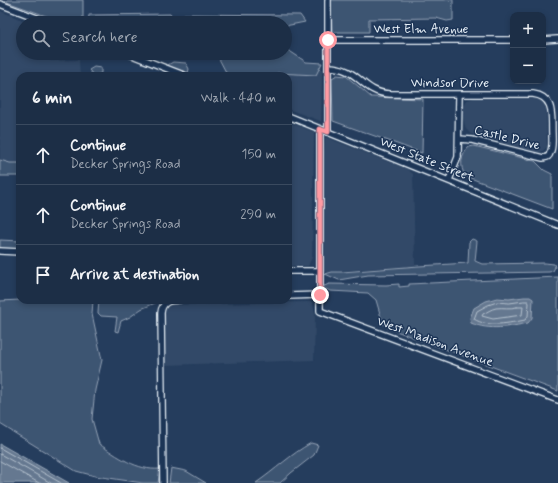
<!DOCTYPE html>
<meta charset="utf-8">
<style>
:root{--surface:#1c2e46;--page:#25364d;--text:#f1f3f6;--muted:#a0a8b3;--line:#3a4a5f}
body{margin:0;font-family:Mynerve,sans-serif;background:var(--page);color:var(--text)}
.controls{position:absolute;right:12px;top:12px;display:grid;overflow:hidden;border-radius:8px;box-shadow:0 2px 6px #0003}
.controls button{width:36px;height:36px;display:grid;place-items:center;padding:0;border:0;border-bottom:1px solid var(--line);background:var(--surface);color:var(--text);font:20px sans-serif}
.stop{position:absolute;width:12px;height:12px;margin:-9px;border:3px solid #ff9aa2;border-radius:50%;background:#fff}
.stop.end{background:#ff9aa2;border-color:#fff;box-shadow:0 1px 4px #0008}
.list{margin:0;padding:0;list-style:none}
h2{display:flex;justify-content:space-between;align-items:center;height:52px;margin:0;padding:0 16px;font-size:17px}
h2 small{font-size:13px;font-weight:400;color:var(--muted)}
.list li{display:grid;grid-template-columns:26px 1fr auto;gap:12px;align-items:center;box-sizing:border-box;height:60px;padding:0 16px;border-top:1px solid var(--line)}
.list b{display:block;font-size:15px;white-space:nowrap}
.list p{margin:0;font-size:13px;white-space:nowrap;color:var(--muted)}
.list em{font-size:13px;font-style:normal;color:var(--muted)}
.icon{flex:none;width:22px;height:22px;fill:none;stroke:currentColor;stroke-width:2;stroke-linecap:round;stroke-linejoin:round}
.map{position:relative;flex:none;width:558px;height:483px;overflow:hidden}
.search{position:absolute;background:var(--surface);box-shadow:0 2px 6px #0003;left:16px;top:16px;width:276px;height:44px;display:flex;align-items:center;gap:10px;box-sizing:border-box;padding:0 14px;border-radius:22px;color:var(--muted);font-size:15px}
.panel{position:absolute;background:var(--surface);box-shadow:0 2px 6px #0003;left:16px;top:72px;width:276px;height:232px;border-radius:12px}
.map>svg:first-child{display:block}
.built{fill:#334a68}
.green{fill:#3e5472;stroke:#93a2b5}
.water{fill:#657890;stroke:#99a8ba}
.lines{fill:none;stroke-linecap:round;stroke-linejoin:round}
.shore{stroke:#b4c1ce;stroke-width:1}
.minor-casing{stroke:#e8f1f8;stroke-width:8}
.minor{stroke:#1d3557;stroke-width:5.5}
.route{stroke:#ff9aa2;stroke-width:5}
.labels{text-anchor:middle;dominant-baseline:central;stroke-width:3;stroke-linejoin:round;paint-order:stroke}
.street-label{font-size:13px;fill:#e8f1f8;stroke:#1d3557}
</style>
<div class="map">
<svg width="558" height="483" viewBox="0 0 558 483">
<rect width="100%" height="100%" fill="#253d5d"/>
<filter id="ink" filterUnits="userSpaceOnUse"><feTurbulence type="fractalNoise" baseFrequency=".025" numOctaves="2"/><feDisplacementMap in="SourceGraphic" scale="8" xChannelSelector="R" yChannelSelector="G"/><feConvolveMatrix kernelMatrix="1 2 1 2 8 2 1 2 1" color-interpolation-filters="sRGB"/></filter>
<g filter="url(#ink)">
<path class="built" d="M0,11L29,23H23V53H51L50,61L79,60L80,76H20V168L0,164Z
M278,68L322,69L321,121L288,109V76H279Z
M531,97L543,102L546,109L547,147L540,153L471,134L466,129L463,118L464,105L467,100L474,98Z
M288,122L314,132L312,257L308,266H288Z
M325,137L407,169L413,174L415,266L324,272L323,166Z
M312,302L315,313L314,360L165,365V313L166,308L172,305Z"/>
<path class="green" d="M7,0H83V23H66L7,2Z
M331,0H453V20L447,21L436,18L369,19V32H332Z
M170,14L176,23L161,22L88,23L89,15Z
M184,14L300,15L305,22L285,26V23H210L186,21Z
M285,48L306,62L322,63L316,75L277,73L278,76H228L217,55V53H285Z
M173,62L186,63L189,69L188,73L166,66Z
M94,67L101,68V73L94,76L89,70Z
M337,75L346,76L371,97L423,99L422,153L333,121L332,78Z
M474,146L535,161L544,170L552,174V209L465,176C460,166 460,156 469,147Z
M0,160L10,163H20V176H0Z
M472,239L477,241L475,261L482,264L545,263L554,264L555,267L553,271L549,272L368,275L339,280L325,274L332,272H342L419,266L468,263L469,242Z
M0,240L20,241V250L0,249Z
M558,277V391L388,328V325L383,324L376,300L368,293L330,291L322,287L329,284L386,285L399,284V287L409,286V284Z
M20,300H93L92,314L102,360L95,390L92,419L99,444C117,456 137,471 160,469L158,483H143L95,476L76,471L0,424V301Z
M99,300H160V301L141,309L130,317L121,321L118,332L115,331L117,317L101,316L98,313Z
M311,443L318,445L314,455L291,473L280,483H256C275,470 291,454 311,443Z
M171,468L186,471L206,483H169Z"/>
<path class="water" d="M524,297H530L533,299L532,318L528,323C509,327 490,331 471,323L470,318L474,308L486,301L497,298L509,299Z
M0,444L69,483H0Z"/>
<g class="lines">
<path class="shore" d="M524,301H528L529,303L528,316L525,320C510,323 488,328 474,319L477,311L488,305L497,302L509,303Z
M517,307H523L522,315L493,319L482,316L483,314C487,312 491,309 496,308C503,307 510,309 517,307Z
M0,448L61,483
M0,454L51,483
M0,461L39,483"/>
<g class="minor-casing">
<path id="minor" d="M0,4L50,23
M328,40H513
M543,40L558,39
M127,53L186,76
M328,67C360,67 361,93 390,94H533C556,97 551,118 552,134C552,140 553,148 550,153C549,157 547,157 543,158L472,140L459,139
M288,116L558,225
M320,129V311L558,400
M328,132V0
M449,180L458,157L459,94
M0,251L20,252
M288,271H320
M288,296L320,295
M163,483L161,313C162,302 169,300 179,300"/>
</g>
<use href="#minor" class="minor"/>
</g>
</g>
<g class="lines" filter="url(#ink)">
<path class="route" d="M320,295V129L328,132V40"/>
</g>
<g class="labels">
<g class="street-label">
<text x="421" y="29">West Elm Avenue</text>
<text x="450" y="83">Windsor Drive</text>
<text transform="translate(507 138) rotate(14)">Castle Drive</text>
<text transform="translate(427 160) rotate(22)">West State Street</text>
<text transform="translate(435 342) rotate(20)">West Madison Avenue</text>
</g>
</g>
</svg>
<div class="controls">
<button>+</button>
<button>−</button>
</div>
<div class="stop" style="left:328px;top:40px"></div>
<div class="stop end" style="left:320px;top:295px"></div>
<div class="search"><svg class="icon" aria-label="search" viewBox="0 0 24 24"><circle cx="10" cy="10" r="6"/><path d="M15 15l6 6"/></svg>Search here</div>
<section class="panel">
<h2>6 min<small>Walk · 440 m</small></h2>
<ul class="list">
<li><svg class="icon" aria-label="ahead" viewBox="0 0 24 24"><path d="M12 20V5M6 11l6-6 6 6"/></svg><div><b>Continue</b><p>Decker Springs Road</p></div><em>150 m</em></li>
<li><svg class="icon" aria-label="ahead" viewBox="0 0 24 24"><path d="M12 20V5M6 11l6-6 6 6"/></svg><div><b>Continue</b><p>Decker Springs Road</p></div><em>290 m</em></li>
<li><svg class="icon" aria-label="arrive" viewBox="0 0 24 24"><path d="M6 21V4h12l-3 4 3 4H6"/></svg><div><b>Arrive at destination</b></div></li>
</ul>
</section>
</div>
